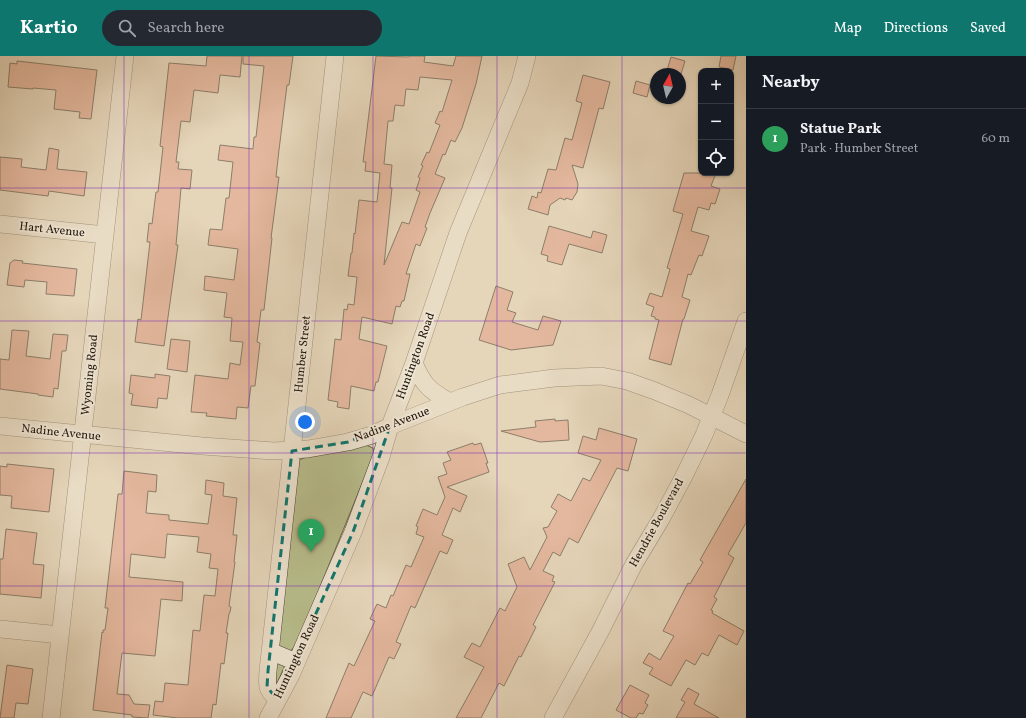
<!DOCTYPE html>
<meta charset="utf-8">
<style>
:root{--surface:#171b24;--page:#242831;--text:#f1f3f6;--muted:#9ea1a6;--line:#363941;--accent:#0f766e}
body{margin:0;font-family:Vollkorn,serif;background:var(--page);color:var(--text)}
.controls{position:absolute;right:12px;top:12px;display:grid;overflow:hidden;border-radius:8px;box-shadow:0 1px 3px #0004}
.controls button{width:36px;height:36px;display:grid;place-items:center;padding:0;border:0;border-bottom:1px solid var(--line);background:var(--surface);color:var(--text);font:20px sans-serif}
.compass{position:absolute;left:650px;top:12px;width:36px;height:36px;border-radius:50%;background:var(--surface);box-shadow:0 1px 3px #0004;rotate:8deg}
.you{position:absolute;left:305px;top:366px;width:14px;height:14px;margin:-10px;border:3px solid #fff;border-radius:50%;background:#1a73e8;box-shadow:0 0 0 6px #1a73e833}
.badge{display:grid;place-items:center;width:26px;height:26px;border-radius:50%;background:var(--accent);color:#fff;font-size:13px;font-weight:700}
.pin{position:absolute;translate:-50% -33px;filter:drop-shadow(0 1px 2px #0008)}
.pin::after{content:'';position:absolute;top:21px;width:14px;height:12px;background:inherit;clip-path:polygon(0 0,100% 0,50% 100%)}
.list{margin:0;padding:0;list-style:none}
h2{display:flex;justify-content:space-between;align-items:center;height:52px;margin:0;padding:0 16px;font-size:17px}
h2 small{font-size:13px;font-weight:400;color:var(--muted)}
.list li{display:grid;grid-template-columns:26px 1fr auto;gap:12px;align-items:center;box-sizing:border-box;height:60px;padding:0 16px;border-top:1px solid var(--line)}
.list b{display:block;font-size:15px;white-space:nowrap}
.list p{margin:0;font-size:13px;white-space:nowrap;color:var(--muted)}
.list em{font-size:13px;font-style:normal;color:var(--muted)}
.icon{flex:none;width:22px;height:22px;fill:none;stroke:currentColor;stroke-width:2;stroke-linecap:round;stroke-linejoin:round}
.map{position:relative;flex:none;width:746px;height:662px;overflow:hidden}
header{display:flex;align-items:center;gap:24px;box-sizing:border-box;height:56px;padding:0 20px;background:var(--accent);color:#fff}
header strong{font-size:19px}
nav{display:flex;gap:22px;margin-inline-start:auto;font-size:14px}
.search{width:280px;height:36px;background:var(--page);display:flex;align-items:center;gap:10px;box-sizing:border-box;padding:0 14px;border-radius:22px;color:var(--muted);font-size:15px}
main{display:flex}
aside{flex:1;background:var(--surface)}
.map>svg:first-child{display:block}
.green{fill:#b8bd8c;stroke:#6c694b}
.building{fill:#e2957c;stroke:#20150a;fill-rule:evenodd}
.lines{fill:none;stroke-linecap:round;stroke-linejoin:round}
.minor-casing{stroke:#514536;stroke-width:18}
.minor{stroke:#eee4d2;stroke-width:17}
.marked{fill:none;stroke:#0f766e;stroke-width:3;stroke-dasharray:8 5;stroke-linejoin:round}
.grid{fill:none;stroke:#7b2cbf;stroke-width:1;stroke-opacity:0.55}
.labels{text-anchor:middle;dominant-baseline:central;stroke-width:4;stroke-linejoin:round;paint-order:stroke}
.street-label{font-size:12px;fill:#20150a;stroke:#eee4d2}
</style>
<header>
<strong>Kartio</strong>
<div class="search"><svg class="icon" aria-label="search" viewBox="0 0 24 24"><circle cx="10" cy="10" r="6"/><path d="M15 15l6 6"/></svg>Search here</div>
<nav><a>Map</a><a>Directions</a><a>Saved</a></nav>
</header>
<main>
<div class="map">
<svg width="746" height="662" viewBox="0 0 746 662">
<rect width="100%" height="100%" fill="#e5d6b9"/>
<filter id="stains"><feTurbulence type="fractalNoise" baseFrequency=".005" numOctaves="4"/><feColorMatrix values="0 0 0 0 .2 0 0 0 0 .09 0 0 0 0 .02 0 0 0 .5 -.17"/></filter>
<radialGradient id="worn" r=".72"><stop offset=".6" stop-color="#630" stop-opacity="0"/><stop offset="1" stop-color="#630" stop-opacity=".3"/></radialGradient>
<path class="green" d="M366,389L373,392L374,398L300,580L292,594L287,595L282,593L278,587L299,405L303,402Z
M276,606L285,609L276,630L275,610Z"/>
<path class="building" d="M207,0H242L240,21L220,19L218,37L194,34L190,66L181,65L176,106H179L178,113L192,114L190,133L181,132L176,189H178L164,290L135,286L138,263L141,264L150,186H147L149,167L152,168L156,136H158L163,91L160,90L169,7L206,10Z
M243,0H293L289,29H287L279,94L276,121H279L271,182H272L264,254H261L257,286L260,287L255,330H251L248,352L237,351L236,363L206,360L207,357L191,356L195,319L228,323L230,307L240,309L243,286L230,285L232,262L224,261L227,237L204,234L205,220L234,224L238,193L208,189L210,173L222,174L226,142H229L233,106L218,104L220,89L253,93L254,81H256L264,10L243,8Z
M376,0L409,1L410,0H425L424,6L453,10L456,0H482L476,28L462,72L455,86L451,84L445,99L443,98L435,118L445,122L430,157L425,171L427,172L420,190L416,188L406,218H410L404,245H402L400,251L396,250L392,268L362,261L359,283L387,290L378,326H376L374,335L351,330L349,353L337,351L338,346L328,344L335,283L341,284L344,253L347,254L348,248L354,249L357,221L348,220L351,197H352L354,177L355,178L359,144L377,146L380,117L365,115L366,106H363ZM420,21L452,24L442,56L440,55L435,67L440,69L429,97L427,96L421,109L423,110L418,121L420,122L416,134L420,136L409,168L402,166L384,209L392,132H390L392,109L384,108L388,65H393L395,49L404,50L406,33L418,34Z
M721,0H736L733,14L719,11Z
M671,1L685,5L681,18H666Z
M17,5L97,14L91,63L79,62L80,56L54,53L56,34L33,32V33L8,31L10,7L17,8Z
M583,19L610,26L603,53L599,52L583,112L572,109L578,128L577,136L572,144L566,142L565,144L560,142L550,149L548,159L528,153L532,140L537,142L538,136L541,137L548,113L556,114L565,82L572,84L582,47L576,45Z
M636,25L650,29L647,41L633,37Z
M49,92L59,94L57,113L87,116L84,140L49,135L48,140L0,134V101L22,103L21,111L46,114Z
M684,117H716L711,130L720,133L715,148L711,147L709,154L698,151L691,175L709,180L702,200L699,199L691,219L688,218L682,241L690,244L684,263H683L671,309L649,303L659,264L655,263V261L651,260L654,251L646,248L650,237L662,241L670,213L667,212L683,158L673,155Z
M549,170L591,182L593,175L607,179L602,197L569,188L562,209L547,205L548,200L541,198Z
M14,204L23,205L22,207L77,213L74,240L46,238L47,226L25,224L24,231L7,229L10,207Z
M496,230L513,236L507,254L516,257L512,266L538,274L543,260L561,265L553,289L511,294L479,284Z
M12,274L29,275L26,300L50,303L53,278L68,279L66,295H62L58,333L54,332L53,341L38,339V338L0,333V303L9,304Z
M171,283L190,285L187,316L167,313Z
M155,318L170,320L167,343L158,342L157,352L131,349L133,338L129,337L131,319L155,322Z
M555,363V365L568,364L569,384L540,386L501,375L536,371L535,365Z
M599,372L637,383L628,415L617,412L578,487L569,482L560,500L553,496L543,515L554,520L552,525L555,526L533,569L536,571L521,601L519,600L504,630L499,627L481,662H456L484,611L464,601L472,587L480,591L500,552L505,555L517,531L508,508L524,501L530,514L547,481L543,472L548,471L557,455L551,451L558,438L571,445L583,422L590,425L601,404L578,397L583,380L596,384Z
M473,387L474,389L481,387L488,407H486L489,416L447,431L467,440L460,456L453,452L442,479L453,484L447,498L440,495L415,552L411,550L396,586L401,588L394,603L389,601L372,640L363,636L351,662H326L349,607L354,610L375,565L370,563L377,548L386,552L391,539L393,540L406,509L411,511L424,481L416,478L418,471L416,470L423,453L437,459L445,441L438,421L447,418L443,407L451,404L447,396Z
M7,408L54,413L49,456L11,452L12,440L0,439V410L7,411Z
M124,415L157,419L156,436L148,435L146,457L169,459V464L208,468L212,439L205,438L206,424L224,427L223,440L237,442L233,479H237L234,506H235L229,550L231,551L230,556L229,558L226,577H228L224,608L221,607L216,649L213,648L211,662H178L153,659L155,645L163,646L165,627L188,629L193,574L200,575L204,539L215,540L218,513L209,512L211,498L197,496L199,481L167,478L165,502L131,498L129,521L183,526L182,545L161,543L155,600L122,597L117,638L129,639L134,648L150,649L148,662L132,661V659L93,654L102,576L103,577V574H105L108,552H105L118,438H122Z
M746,423V467L728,498L734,502L714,541L717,543L711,554L713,555L712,557L744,575L737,589L719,579L708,600L702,597L695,609L686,604L671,630L649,618L653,612L643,607L649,597L660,604L674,580L663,575L688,527L690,528L703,506L700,504Z
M6,473L37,477L33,508L44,509L41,542L0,538V503H3Z
M7,609L33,613L28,648L16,647L14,662H0Z
M630,629L649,639L645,647L648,649L643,658L639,657L636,662H631L616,654Z
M688,632L699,638L694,648L719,662H676L685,646L681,644Z"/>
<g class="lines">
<g class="minor-casing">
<path id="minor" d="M0,168L105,179
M414,307C423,329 430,335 450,346
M0,370L202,390L274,395L308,393L348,386L372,379L390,370L463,341L500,329L554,322L601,320L627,325L655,335L689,349L746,378
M0,573L60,579
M270,595L296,606
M277,643C266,633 267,630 268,615L335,0
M51,662L125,0
M268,662L291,619L353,476L381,401L390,370L414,307L458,177L520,27L527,0
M553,662L601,574L634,508L661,463L683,422L704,379L720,339L746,265"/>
</g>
<use href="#minor" class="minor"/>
</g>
<path d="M0 0H746V662H0ZM390,370L353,476L277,643L267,631L268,615L292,395L348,386Z" fill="#e5d6b9" fill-opacity=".55" fill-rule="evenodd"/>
<path class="marked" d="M390,370L353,476L277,643L267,631L268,615L292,395L348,386Z"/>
<path class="grid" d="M124,0V662M249,0V662M373,0V662M497,0V662M622,0V662M0,132H746M0,265H746M0,397H746M0,530H746"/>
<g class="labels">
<g class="street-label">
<text transform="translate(52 174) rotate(6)">Hart Avenue</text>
<text transform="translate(303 298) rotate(-84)">Humber Street</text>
<text transform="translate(416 300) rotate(-70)">Huntington Road</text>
<text transform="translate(90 319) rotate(-84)">Wyoming Road</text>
<text transform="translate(392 369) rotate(-21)">Nadine Avenue</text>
<text transform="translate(61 377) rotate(6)">Nadine Avenue</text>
<text transform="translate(657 467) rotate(-61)">Hendrie Boulevard</text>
<text transform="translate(297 601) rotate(-65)">Huntington Road</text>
</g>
</g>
<rect width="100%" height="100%" filter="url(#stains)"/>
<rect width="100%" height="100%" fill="url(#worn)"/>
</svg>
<div class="controls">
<button>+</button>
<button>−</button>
<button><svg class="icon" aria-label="locate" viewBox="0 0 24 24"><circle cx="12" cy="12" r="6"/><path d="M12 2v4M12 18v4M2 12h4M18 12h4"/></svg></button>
</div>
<svg class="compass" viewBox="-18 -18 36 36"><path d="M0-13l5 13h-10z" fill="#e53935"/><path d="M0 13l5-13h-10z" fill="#9ea1a6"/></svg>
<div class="you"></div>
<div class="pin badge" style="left:311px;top:496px;background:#2e9e5b">1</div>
</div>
<aside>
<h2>Nearby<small></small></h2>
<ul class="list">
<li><span class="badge" style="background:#2e9e5b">1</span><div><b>Statue Park</b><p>Park · Humber Street</p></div><em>60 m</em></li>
</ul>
</aside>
</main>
